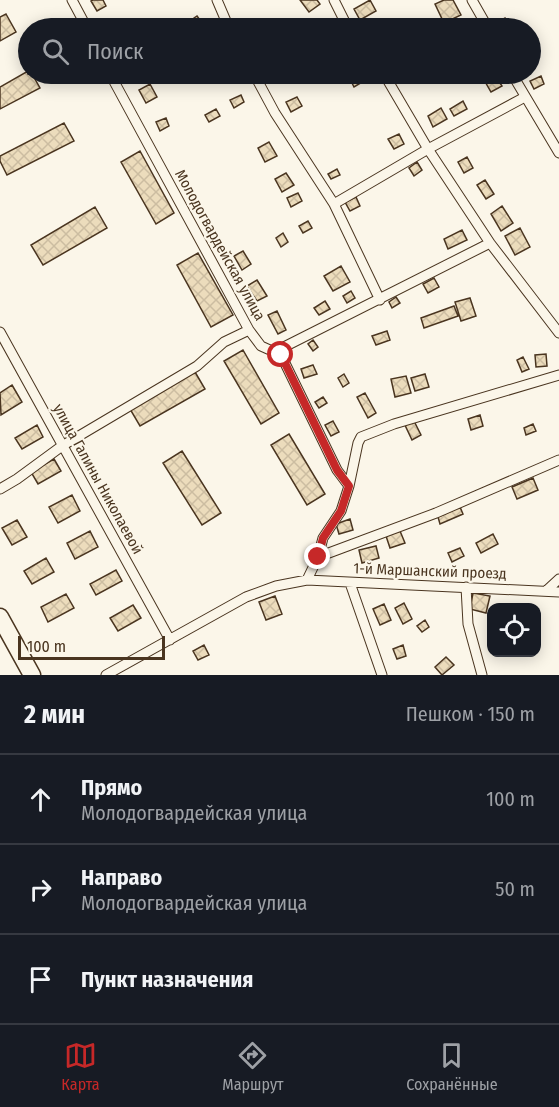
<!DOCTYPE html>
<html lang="ru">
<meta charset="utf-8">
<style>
:root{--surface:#171b24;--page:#20242c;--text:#f1f3f6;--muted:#9ea1a6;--line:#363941;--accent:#c62828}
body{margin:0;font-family:"Fira Sans Condensed",sans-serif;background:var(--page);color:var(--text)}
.controls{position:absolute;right:18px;bottom:18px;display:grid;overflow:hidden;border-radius:12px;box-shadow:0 3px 15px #0003}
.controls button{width:54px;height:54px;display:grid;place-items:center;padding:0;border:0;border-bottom:2px solid var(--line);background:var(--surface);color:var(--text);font:30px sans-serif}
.scale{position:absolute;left:18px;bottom:15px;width:147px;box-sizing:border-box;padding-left:6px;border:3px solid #4a3520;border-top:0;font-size:16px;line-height:21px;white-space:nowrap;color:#4a3520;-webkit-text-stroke:4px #fbf6e9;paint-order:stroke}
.stop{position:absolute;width:18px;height:18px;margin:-14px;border:4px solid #c62828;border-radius:50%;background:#fff}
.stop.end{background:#c62828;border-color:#fff;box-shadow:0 2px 6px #0008}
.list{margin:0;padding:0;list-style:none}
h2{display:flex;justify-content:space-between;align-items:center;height:78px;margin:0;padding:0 24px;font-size:26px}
h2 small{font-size:20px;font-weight:400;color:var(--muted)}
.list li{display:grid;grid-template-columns:39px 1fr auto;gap:18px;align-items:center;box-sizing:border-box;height:90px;padding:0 24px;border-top:2px solid var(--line)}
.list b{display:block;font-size:22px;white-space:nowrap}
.list p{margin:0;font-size:20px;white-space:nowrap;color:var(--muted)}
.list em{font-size:20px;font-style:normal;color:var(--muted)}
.icon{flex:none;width:33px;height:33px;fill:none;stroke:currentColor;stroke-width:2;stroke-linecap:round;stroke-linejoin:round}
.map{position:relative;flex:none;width:559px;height:675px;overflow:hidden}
.search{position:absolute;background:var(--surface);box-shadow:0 3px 15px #0003;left:18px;right:18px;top:18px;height:66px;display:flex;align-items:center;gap:15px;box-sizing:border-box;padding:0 21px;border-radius:33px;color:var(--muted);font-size:22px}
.sheet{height:348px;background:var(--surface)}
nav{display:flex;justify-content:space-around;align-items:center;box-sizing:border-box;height:84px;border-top:2px solid var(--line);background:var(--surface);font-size:16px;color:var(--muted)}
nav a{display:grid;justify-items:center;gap:3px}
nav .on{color:var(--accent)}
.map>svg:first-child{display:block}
.building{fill:url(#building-cross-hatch);stroke:#4a3520;stroke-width:1.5}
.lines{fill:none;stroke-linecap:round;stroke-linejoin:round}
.street-casing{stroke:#4a3520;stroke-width:11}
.highway-casing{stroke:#4a3520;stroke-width:19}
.street{stroke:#fbf6e9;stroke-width:9}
.highway{stroke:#fbf6e9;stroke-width:16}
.route{stroke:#c62828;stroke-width:8}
.labels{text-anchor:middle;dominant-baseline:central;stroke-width:4.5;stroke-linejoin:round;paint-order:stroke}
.street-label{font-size:15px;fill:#4a3520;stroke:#fbf6e9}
</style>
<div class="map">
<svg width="559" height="675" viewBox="0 0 559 675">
<defs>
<pattern id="building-cross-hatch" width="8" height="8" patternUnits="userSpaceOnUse" patternTransform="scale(1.5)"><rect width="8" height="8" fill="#ecdcbc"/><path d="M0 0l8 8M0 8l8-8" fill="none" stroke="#ccbda1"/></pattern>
</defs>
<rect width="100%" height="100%" fill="#fbf6e9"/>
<path class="building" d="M93,0H103L106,6L97,11L91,1Z
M300,0H317L320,4L309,12Z
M370,0L376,11L360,20L354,9Z
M444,0H453L461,15L444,23L435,4Z
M6,14L16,32L0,41V17Z
M197,16L200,20L190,27L187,23Z
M505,18L511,28H499L496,23Z
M386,19L390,25L386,28H375Z
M28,71V74H32L40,88L0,109V87Z
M224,74H231L233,76L226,81L222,75Z
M491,74H494L502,86L491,92L483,78Z
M360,75L364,81L354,87L351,81Z
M541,76L544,84L534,89L530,81Z
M150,84L157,97L146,103L139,90Z
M241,95L244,102L234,108L230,100Z
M297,97L302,106L291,112L286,102Z
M463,101L467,109L454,116L450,109Z
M441,108L447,119L433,127L428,116Z
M216,109L220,116L209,122L205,115Z
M166,118L169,126L160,131L156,122Z
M64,123L74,141L7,175L0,161V156Z
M399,134L404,144L394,149L388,139Z
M269,142L277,156L265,162L258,148Z
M140,151L174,213L156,224L121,162Z
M467,157L473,168L464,173L458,162Z
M417,162L422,170L414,176L409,168Z
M337,169L340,175L331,179L328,174Z
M286,173L294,185L282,192L275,179Z
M485,180L494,194L486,199L477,185Z
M298,193L302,201L291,207L287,198Z
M356,197L360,206L350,211L345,202Z
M502,206L513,223L501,231L491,214Z
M95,207L107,228L43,265L31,245Z
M308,221L312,228L303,233L299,226Z
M520,228L530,247L515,255L505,236Z
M462,230L467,240L448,249L444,239Z
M283,233L288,242L281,247L276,238Z
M243,251L251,264L242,270L234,256Z
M198,253L233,315L211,327L177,265Z
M341,266L350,282L333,291L324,276Z
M434,278L439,287L428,293L423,284Z
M257,280L267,296L257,301L247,286Z
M351,291L355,298L347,303L343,296Z
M396,297L400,303L392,308L389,302Z
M470,298L476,316L461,321L455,302Z
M325,301L330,309L319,315L314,308Z
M454,306L458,316L424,328L421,318Z
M277,311L286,330L278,334L268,315Z
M387,331L390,340L376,345L372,336Z
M313,340L318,347L313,351L308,344Z
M243,350L279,413L261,424L224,361Z
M546,354L547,366L536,367L535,355Z
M523,357L529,369L522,372L517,360Z
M313,365L317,374L304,378L301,369Z
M195,372L205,389L140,426L130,409Z
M344,374L349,383L343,387L338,378Z
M425,374L429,387L415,391L411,378Z
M406,376L411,393L395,397L391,379Z
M12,385L22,402L1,415L0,393Z
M365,393L376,413L368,418L357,397Z
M323,397L327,403L319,408L315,402Z
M480,415L483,426L471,430L468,419Z
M413,419L421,435L412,440L404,423Z
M333,421L339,432L331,436L325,425Z
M533,424L536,431L526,435L524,428Z
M37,425L43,437L22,449L15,438Z
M289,434L325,494L307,505L271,445Z
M182,451L221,513L202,525L163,463Z
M54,459L61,471L38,484L31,472Z
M533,478L538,490L517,499L512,487Z
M72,495L80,511L58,523L49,507Z
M460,507L463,514L440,524L438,517Z
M350,519L353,530L339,534L336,524Z
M17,520L27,537L12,545L2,528Z
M90,531L98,547L75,559L67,543Z
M400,531L405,543L390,548L386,536Z
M493,534L498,544L481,553L476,543Z
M376,546L379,558L362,563L359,550Z
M460,548L464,556L452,562L448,553Z
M46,558L54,572L32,584L24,571Z
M116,570L122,581L96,595L90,584Z
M473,593L490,596L486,613L470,609Z
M66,594L74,608L48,622L41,607Z
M275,596L282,614L266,620L259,602Z
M404,603L412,619L403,624L395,608Z
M384,604L391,620L380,625L373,609Z
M133,605L141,618L118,631L110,618Z
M425,620L429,627L422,632L417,626Z
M204,645L209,655L198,660L193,651Z
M403,645L406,656L397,659L393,649Z
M446,657L454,665L442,675L435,667Z"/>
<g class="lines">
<g class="street-casing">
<path id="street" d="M72,0L87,28
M217,0L229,28
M334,0L348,28
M472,0L488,28
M110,74L249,330L261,346L281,355L337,470L349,486L341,511L323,538L318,557L307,580
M254,74L275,113L334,204L380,300
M384,74L428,149L490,243L559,333
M512,74L559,153
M334,204L428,149L525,97
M0,332L170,640
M274,352L490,243
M349,486L358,443L361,437L394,424L559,375
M0,489L17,479L62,446L197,366L224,342L249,330
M318,557L436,513L559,460
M350,583L382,675
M466,587L468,624L482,675
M546,591L559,579
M106,675L246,597L276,586L307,580L559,592"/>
</g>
<g class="highway-casing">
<path id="highway" d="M0,617L32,675"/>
</g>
<use href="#street" class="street"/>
<use href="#highway" class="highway"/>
</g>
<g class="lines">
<path class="route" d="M281,355L337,470L349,486L341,511L323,538L318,557"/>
</g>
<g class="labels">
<g class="street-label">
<text transform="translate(220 245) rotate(61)">Молодогвардейская улица</text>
<text transform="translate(98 479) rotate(61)">улица Галины Николаевой</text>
<text transform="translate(430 571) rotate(2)">1-й Маршанский проезд</text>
</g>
</g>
</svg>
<div class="controls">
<button><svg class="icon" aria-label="locate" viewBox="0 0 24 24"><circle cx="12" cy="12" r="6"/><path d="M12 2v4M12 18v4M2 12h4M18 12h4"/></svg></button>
</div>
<div class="scale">100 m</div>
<div class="stop" style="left:281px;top:355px"></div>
<div class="stop end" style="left:318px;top:557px"></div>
<div class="search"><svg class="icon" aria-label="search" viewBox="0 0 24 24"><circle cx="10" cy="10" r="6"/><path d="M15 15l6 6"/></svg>Поиск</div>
</div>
<section class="sheet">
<h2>2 мин<small>Пешком · 150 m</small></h2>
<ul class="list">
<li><svg class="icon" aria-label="ahead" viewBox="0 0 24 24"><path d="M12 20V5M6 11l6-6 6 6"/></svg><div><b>Прямо</b><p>Молодогвардейская улица</p></div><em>100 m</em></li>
<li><svg class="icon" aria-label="right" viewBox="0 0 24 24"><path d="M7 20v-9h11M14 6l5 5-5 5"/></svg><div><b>Направо</b><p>Молодогвардейская улица</p></div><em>50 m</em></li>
<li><svg class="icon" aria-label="arrive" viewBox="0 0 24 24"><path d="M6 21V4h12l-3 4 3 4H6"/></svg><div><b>Пункт назначения</b></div></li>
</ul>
</section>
<nav>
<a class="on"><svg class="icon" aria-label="map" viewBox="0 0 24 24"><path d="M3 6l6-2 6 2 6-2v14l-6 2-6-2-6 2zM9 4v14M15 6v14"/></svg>Карта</a>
<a><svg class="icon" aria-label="directions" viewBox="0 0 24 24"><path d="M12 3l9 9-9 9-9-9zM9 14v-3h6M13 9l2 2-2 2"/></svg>Маршрут</a>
<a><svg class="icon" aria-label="saved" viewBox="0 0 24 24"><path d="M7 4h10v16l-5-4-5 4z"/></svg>Сохранённые</a>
</nav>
